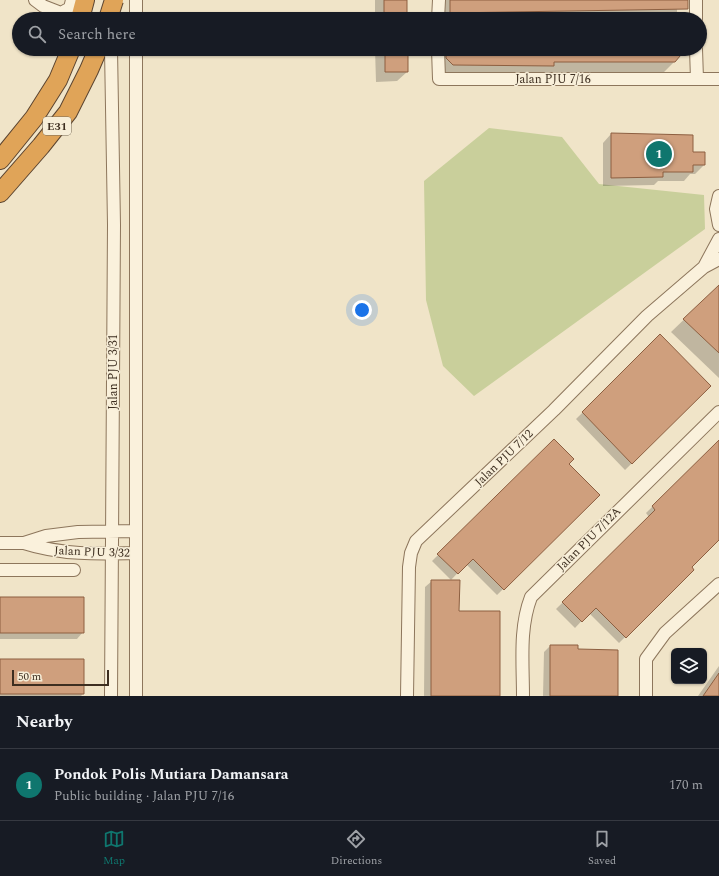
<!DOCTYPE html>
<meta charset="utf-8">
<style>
:root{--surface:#171b24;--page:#242831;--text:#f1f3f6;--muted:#9ea1a6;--line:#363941;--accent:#0f766e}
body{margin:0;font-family:Spectral,serif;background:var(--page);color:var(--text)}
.controls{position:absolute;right:12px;bottom:12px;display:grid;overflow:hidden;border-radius:6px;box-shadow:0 1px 3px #0004}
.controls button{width:36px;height:36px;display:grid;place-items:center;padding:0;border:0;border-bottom:1px solid var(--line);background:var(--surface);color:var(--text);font:20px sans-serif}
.scale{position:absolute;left:12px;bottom:10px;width:97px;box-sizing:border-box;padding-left:4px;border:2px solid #3d2e20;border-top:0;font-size:11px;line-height:14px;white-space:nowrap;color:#3d2e20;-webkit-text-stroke:3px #f7eed8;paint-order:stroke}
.you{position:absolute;left:362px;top:310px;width:14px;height:14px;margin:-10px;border:3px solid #fff;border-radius:50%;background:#1a73e8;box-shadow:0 0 0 6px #1a73e833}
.badge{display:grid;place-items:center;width:26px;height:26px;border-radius:50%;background:var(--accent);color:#fff;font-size:13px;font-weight:700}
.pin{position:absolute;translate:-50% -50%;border:2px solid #fff;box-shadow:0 1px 4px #0006}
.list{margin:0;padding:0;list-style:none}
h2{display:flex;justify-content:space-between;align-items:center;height:52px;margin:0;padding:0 16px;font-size:17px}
h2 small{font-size:13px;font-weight:400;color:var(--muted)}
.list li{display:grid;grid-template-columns:26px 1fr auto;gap:12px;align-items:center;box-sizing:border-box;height:72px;padding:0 16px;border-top:1px solid var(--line)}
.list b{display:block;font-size:15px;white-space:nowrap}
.list p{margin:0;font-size:13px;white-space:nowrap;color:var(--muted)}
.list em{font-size:13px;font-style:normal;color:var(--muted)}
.icon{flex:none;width:22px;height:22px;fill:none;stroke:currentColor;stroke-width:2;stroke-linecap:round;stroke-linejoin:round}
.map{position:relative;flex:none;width:719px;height:696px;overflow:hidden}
.search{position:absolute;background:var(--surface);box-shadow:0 1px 3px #0004;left:12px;right:12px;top:12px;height:44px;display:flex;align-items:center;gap:10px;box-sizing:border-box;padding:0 14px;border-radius:22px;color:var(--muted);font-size:15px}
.sheet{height:124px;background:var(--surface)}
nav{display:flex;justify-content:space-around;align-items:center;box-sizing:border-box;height:56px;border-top:1px solid var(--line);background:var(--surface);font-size:11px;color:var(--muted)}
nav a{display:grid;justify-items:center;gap:2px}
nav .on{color:var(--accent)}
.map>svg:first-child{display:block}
.green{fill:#c9cf9b}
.shadow{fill:#0003}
.building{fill:#cf9f7d;stroke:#8d5f41}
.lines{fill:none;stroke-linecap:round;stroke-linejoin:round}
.minor-casing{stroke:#8d765c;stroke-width:14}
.highway-casing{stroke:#5b4430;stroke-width:20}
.minor{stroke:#faf1dc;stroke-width:12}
.highway{stroke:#e0a458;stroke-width:18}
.highway-bridge-casing{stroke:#5b4430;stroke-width:20;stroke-linecap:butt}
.highway-bridge{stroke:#e0a458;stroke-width:18}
.labels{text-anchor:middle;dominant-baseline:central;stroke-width:3;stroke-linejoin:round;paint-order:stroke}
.shield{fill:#f7eed8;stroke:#756857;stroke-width:1}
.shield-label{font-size:11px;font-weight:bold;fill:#3d2e20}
.street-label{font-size:12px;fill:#3d2e20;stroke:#f7eed8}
</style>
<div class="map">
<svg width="719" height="696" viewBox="0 0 719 696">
<rect width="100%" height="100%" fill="#f0e4c8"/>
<path class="green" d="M489,128L562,137L599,184L704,195L705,229L474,396L443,366L426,300L424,181Z"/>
<path class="shadow" d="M375,0H406V19H375Z
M438,0H677V19H438Z
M375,49H407V72L397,81L376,82Z
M433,49H681L675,61L662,74L440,78Z
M611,134L692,153H704V165L695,174H690L684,181H658L654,185L603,186V143Z
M719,286V378L671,332Z
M660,336L710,386L625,470L576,419Z
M554,440L568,464L598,495L497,595L466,564L451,580L432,561Z
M719,441V539L690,567L693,570L619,643L589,613L575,628L556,609L649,517L646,513Z
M432,581L499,696H424L425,587Z
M0,598L83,632L77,639H0Z
M550,646L577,650L617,696H543L544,652Z
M0,660L83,694L81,696H0Z
M719,666V696H698Z"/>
<path class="building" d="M384,0H407V19H384Z
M450,0H688V9L450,13Z
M385,49H408V72H385Z
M446,49H686L675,62H554V66L453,65L446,58Z
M611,133L693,135V152H705V165H693V172H663V177L611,178Z
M719,285V353L683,319Z
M660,334L711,386L632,464L582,412Z
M554,439L574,459L569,464L600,495L504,590L473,559L458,574L437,554Z
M719,440V540L692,567L694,570L626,638L596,608L582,622L562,602L655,510L652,506Z
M431,580H460L459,611H500V696H431Z
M0,597H84V633H0Z
M550,645H578V649L618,650V696H550Z
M0,659H84V694H0Z
M719,673V696H703Z"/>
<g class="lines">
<g class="minor-casing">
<path id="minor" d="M35,0L43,6L61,13L70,8L72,0
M136,0V19
M696,0V19
M438,19L439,0
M111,49L114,225L111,696
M136,49V696
M438,49L439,79H719
M696,49L697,79
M719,196L716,209L719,225
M704,267L719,239
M0,543H24L46,536L78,532L136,531
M24,543C61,555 98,554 136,553
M0,570H74
M407,696L409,567L411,553L416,541L554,410L647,316L704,267L719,259
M523,696C523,663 519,628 531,597L719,412
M646,696V659L665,633L719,584"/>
</g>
<g class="highway-casing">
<path id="highway" d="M80,19L85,0
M0,160L34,118L58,80L71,49
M0,193L41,146L68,112L89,70L98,49"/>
</g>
<use href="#minor" class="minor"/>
<use href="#highway" class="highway"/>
<g class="highway-bridge-casing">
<path id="highway-bridge" d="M108,19L114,0"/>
</g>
<use href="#highway-bridge" class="highway-bridge"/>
</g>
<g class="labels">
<rect class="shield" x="43" y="117" width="28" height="18" rx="3"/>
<g class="shield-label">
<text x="57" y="126">E31</text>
</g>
<g class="street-label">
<text x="553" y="79">Jalan PJU 7/16</text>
<text transform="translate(113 372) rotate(-90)">Jalan PJU 3/31</text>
<text transform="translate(504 458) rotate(-44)">Jalan PJU 7/12</text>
<text transform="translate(589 539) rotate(-45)">Jalan PJU 7/12A</text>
<text transform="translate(92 552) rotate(2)">Jalan PJU 3/32</text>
</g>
</g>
</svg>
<div class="controls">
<button><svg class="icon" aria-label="layers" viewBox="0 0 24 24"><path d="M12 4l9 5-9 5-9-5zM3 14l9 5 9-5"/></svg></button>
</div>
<div class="scale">50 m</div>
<div class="you"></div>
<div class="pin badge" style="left:659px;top:154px">1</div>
<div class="search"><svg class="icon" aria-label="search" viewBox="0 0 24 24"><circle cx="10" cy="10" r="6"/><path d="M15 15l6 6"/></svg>Search here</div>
</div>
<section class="sheet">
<h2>Nearby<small></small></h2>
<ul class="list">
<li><span class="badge">1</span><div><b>Pondok Polis Mutiara Damansara</b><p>Public building · Jalan PJU 7/16</p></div><em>170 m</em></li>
</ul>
</section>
<nav>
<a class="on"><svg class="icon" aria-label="map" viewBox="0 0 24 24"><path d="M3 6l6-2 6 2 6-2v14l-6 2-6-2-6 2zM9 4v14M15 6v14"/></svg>Map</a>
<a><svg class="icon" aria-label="directions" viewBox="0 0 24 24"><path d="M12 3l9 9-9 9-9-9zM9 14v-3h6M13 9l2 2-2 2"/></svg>Directions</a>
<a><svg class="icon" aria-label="saved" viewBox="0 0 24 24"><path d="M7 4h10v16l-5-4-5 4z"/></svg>Saved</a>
</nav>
